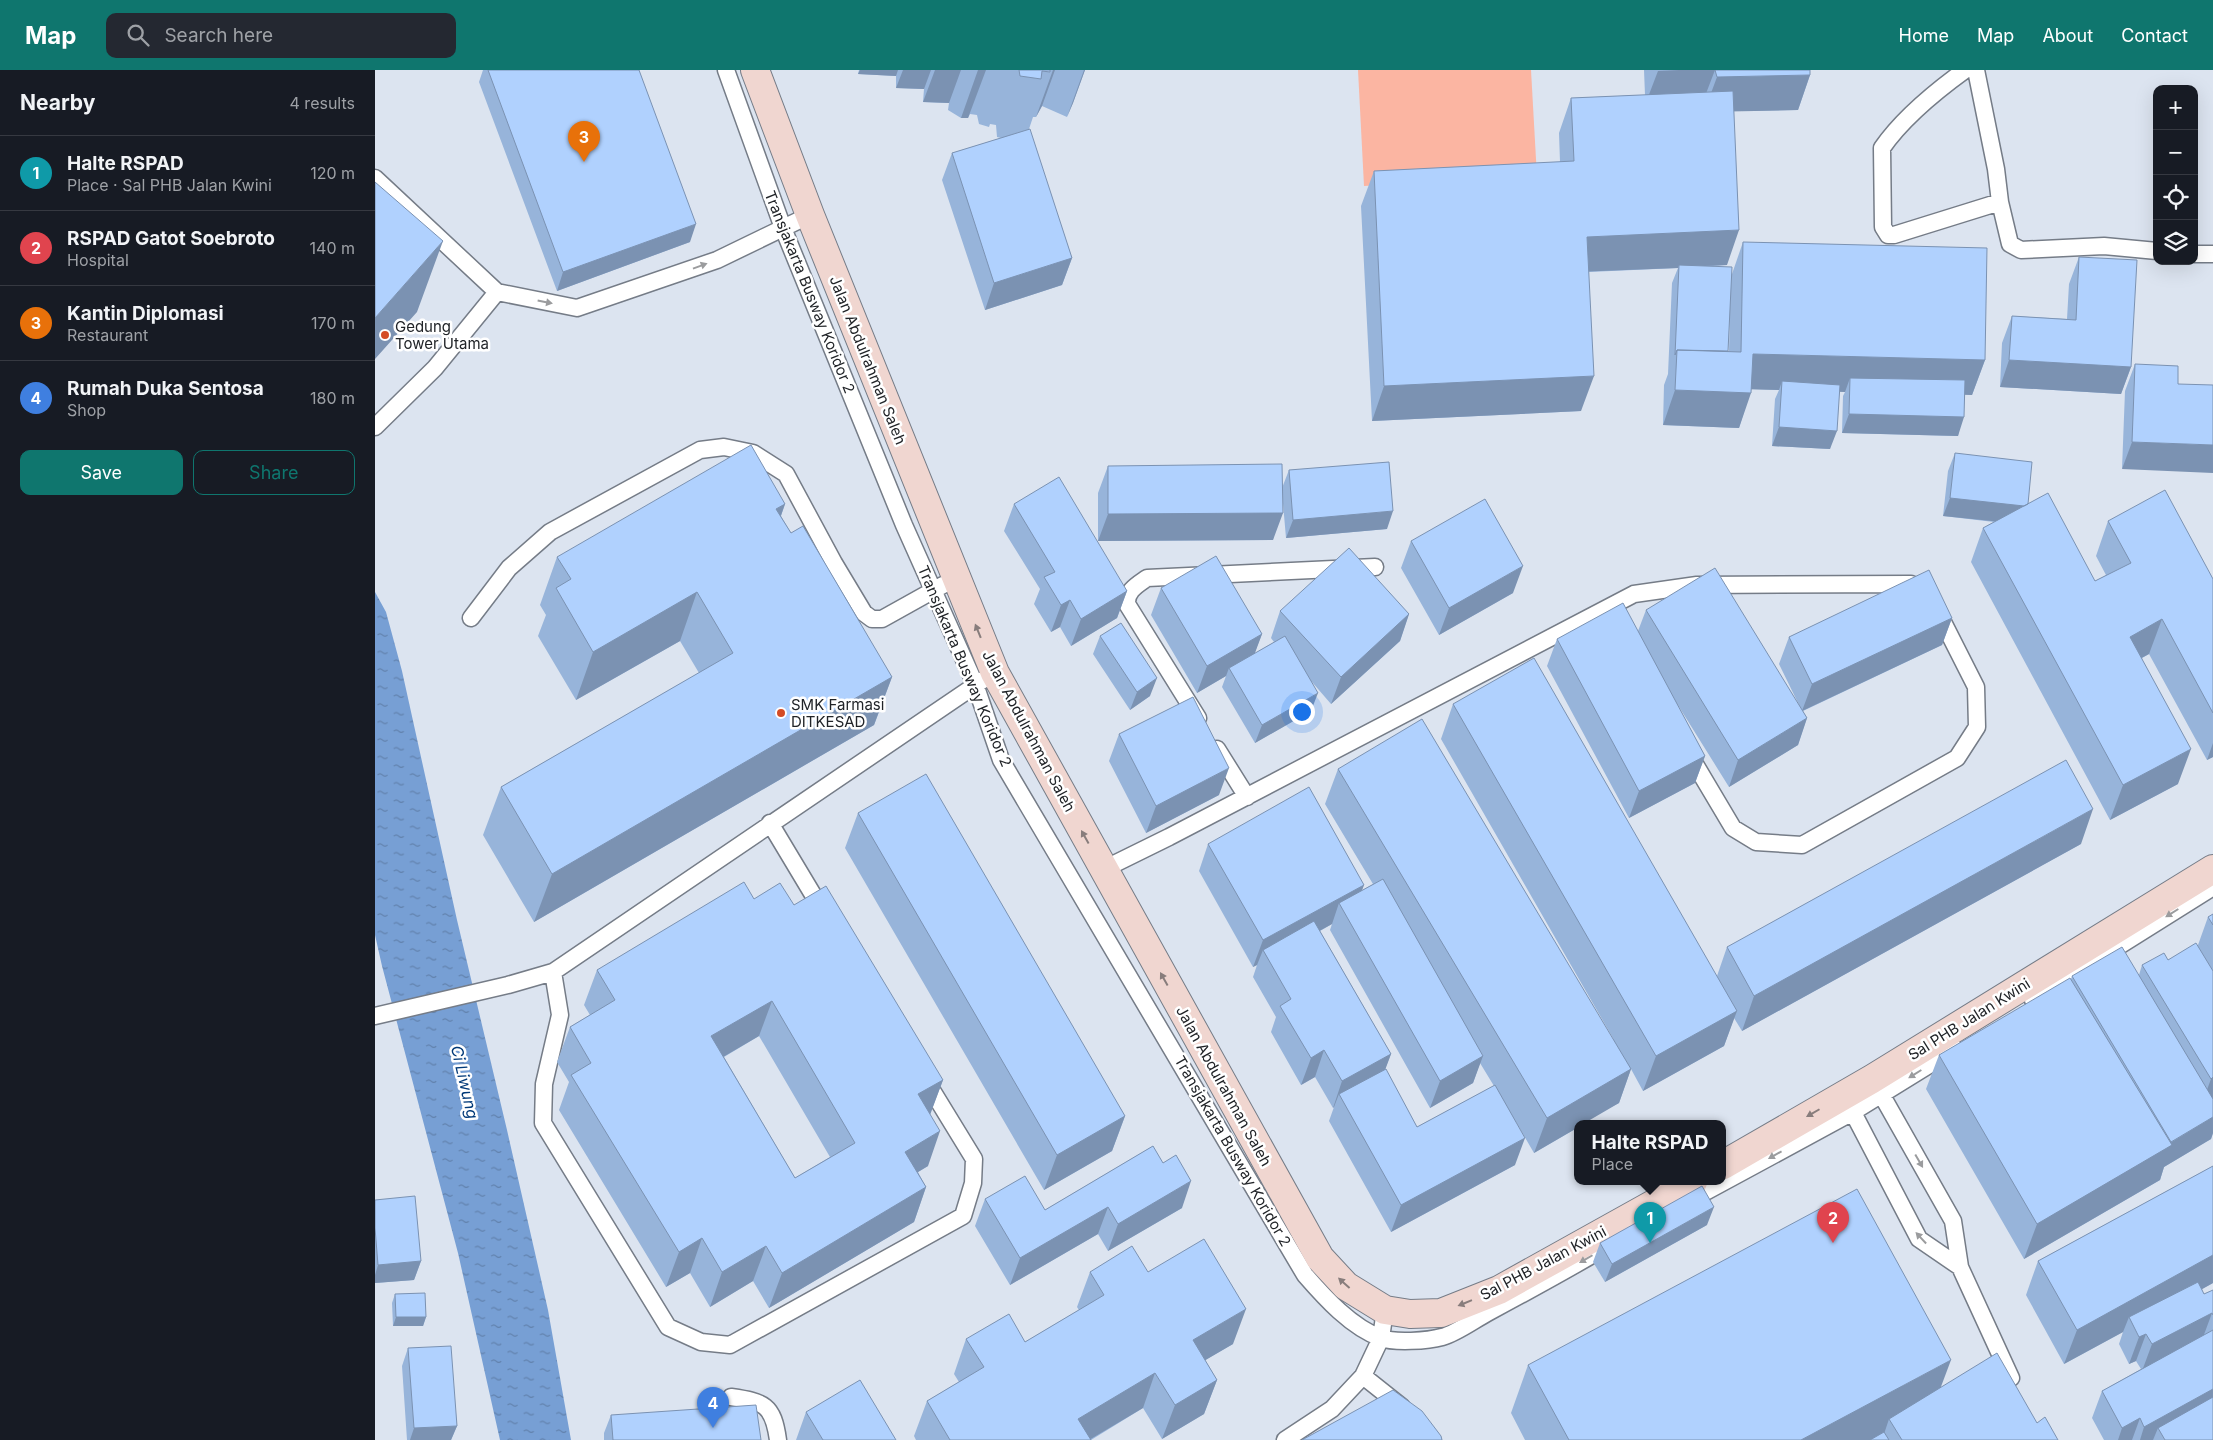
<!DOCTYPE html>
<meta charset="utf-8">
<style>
:root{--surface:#171b24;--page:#242831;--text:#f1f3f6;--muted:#9ea1a6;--line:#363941;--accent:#0f766e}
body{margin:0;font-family:Inter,sans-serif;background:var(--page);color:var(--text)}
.controls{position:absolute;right:15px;top:15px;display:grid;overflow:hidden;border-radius:10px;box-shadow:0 5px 20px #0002}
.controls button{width:45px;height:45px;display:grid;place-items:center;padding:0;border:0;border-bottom:1px solid var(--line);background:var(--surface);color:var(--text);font:25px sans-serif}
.you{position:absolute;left:926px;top:641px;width:18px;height:18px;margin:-12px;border:4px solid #fff;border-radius:50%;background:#1a73e8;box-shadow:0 0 0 8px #1a73e833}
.badge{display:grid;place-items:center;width:32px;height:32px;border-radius:50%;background:var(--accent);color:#fff;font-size:16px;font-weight:700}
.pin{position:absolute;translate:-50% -41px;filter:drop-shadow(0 1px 2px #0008)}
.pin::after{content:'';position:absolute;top:26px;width:18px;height:15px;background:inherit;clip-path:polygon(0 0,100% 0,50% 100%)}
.popup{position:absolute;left:1199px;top:1050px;width:152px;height:65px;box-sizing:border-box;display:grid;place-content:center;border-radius:10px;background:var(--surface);filter:drop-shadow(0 1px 4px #0005);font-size:16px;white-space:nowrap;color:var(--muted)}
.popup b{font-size:19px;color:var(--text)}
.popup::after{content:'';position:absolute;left:50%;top:100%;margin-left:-10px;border:10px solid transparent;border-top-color:var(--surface)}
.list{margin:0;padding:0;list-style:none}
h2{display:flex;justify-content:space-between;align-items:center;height:65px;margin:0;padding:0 20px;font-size:21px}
h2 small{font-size:16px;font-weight:400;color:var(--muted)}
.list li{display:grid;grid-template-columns:32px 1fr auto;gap:15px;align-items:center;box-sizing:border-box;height:75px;padding:0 20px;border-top:1px solid var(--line)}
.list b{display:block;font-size:19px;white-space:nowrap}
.list p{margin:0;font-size:16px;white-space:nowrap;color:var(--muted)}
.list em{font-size:16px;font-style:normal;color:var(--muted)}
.actions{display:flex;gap:10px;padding:15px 20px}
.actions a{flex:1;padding:11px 0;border:1px solid var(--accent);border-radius:10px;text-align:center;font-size:18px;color:var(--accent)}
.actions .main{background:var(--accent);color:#fff}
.icon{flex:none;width:28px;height:28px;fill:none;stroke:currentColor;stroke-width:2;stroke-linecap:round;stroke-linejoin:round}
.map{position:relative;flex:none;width:1838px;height:1370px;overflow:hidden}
header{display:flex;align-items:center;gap:30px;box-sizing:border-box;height:70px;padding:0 25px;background:var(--accent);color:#fff}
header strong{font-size:24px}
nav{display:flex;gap:28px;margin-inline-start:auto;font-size:18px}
.search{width:350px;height:45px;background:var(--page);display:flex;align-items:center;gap:12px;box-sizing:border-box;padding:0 18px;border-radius:10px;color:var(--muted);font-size:19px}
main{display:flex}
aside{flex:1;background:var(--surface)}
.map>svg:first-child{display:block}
.pitch{fill:#fbb5a2}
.water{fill:url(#water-ripples)}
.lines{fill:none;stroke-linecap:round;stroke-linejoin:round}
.lane-casing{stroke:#757c87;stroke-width:19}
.secondary-casing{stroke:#757c87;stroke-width:30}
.lane{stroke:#fff;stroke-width:16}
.secondary{stroke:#f0d6d0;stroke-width:28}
.wall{fill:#97b4da;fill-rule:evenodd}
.shaded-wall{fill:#7b92b2}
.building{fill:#b0d1fe;stroke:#7b92b2;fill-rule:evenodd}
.oneway{fill:#9b9c9e}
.oneway2{fill:#887d7c}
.poi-dot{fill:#d44b24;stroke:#fff;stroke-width:2}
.labels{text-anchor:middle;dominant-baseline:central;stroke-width:5;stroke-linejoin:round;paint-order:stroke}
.street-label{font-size:15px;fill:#212428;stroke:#fff}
.poi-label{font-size:15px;fill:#212428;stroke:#fff;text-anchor:start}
.water-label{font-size:16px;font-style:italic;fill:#003978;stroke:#fff}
</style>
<header>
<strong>Map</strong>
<div class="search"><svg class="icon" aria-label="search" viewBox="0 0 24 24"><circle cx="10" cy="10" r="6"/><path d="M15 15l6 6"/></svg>Search here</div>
<nav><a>Home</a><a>Map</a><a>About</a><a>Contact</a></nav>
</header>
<main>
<aside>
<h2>Nearby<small>4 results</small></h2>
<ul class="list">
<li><span class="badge" style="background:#0f9aa8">1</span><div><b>Halte RSPAD</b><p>Place · Sal PHB Jalan Kwini</p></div><em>120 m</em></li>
<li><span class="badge" style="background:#e0444e">2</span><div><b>RSPAD Gatot Soebroto</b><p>Hospital</p></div><em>140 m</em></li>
<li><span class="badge" style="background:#e8710a">3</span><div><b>Kantin Diplomasi</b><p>Restaurant</p></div><em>170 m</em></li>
<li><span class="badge" style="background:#3f7fe0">4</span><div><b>Rumah Duka Sentosa</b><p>Shop</p></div><em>180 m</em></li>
</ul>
<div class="actions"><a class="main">Save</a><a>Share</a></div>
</aside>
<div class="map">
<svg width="1838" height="1370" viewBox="0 0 1838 1370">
<defs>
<pattern id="water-ripples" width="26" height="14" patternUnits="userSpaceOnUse" patternTransform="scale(1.25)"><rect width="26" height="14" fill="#779fd4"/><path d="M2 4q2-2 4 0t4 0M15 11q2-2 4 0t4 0" fill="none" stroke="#6181ac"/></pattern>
</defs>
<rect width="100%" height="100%" fill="#dce4f0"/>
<path class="pitch" d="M983,0H1156L1162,107L989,116Z"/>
<path class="water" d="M0,522L11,542L27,601L82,850L132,1060L173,1240L196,1370H125L83,1183L7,896L0,865Z"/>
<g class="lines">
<g class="lane-casing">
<path id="lane" d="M351,0L408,158L529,455L600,614L626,690L930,1205C950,1228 976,1257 1006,1268C1019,1273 1053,1271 1067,1267C1082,1263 1099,1250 1114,1242C1157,1219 1199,1196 1241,1171
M1590,0C1561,21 1527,49 1507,78L1508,157L1513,165H1519L1625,132L1621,99L1601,0
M0,108L122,222L202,238L342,190L435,145
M1625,132L1635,174L1646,180L1729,176L1782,181
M1819,184H1838
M0,357L60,298L122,222
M96,548L134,498L175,462L325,380L349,377L378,383L411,404L459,493L489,543L497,549H507L568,515
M823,648L752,534C751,521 762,515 772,508L1000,497
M842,679L872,727
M1314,684L1358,758L1381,772L1427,775L1582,688L1602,657L1601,617L1563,542
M395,753L449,843
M729,799L794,767L1259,524L1322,515L1536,514L1544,518
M178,902L185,945L169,1014L168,1053L293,1257L326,1272L355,1275L588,1146L598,1113L599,1089L550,1009
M1658,930L1838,817
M0,946L133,915L178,902L608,610
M1501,1015L1578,1151L1585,1197L1636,1308
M1473,1033L1544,1169L1585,1197
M1310,1133L1478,1042L1580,979
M988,1306L1027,1337
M356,1327C389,1332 398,1334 403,1370
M910,1370L957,1339L988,1306L1006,1268L1010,1240"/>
</g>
<g class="secondary-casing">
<path id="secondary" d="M380,0L435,145L620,603L945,1188L971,1216L1010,1240L1035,1244L1066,1243L1124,1220L1318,1112
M1348,1095L1497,1009L1838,799"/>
</g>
<use href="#lane" class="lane"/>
<use href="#secondary" class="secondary"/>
</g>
<path class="wall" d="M108,0H264L315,172L182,221L104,12Z
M484,0H710L698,33L692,47L667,36L661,47H658L654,59L697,188L687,215L610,240L567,110L577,83L626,68L622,67L621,55L615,54L614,57L604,54L602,45L595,44L593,48H586L573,40L574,33L548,32L549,19L521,18V6L483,4Z
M1269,0H1435V5L1423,40L1359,41L1352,195L1338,196L1357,204L1368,172L1610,290L1597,325L1590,324L1583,366L1467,363L1468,326L1470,322L1464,321L1455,379L1397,376L1400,329L1404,320L1376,319L1364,358L1288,355L1289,315L1293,304L1297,213L1303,198L1214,202L1206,341L997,351L986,136L999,101L1185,92L1184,63L1196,28L1270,25ZM1355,241L1354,281H1353Z
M1704,187L1756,297L1746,324L1625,317L1627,273L1637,246L1692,249L1694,214Z
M1760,294L1803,314L1747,399L1750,321Z
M1580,383L1653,434L1720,511L1731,505L1721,486L1733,451L1838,509V687L1832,690L1774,584L1767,588L1803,714L1735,750L1596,492L1608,458L1619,452L1568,446L1573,401Z
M733,396L907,418L914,400L1012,459L911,468L907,422L898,470L723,471V423Z
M410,434L406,446L416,463L517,607L499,655L159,852L108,765L126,717L324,603L305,571L201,630L163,566L171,545L165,535L182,487Z
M639,434L752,521L742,548L696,576L685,557L676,562L659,534L665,519L629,461Z
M1036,471L1138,523L1064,565L1026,498Z
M786,518L887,564L879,584L899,572L896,568L905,541L1034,544L1025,571L956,634L937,612L936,641L880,673L847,617L851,606L822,623L776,545Z
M1271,540L1424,635L1404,594L1414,567L1577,548L1567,575L1428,641L1432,648L1423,675L1354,717L1301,632L1330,686L1320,713L1254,748L1172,596L1182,569L1263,561Z
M725,566L775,626L755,640L718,584Z
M1078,634L1342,906L1352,877L1706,774L1367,961L1359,948L1349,976L1268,1021L1256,999L1244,1033L1202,1054V1058L1159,1083L1141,1052L1140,1095L1016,1162L954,1051L959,1037L958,1038L940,1007L926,1015L896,962L901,947L878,907L882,895L878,897L824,801L833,774L989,815L986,821L998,814L950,734L963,699L1239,970L1066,669ZM957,854L955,860L1055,1038L1098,1013L1105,993L1119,1016L1042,1057L1010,999L1016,984L945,861Z
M744,664L844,725L771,763L734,691Z
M483,743L750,1046L737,1081L669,1120L470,778Z
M379,829L419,835L568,1010L555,1044L553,1096L543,1102L551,1117L539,1152L394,1238L378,1211L335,1237L315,1203L291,1217L184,1040L194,1012L182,992L195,957L215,945L209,935L222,900ZM384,966L455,1087L420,1108L349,987Z
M1838,844V1063L1836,1069L1789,1097L1785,1110L1649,1189L1551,1019L1564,985L1696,909L1697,906L1764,905L1767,895L1793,890L1823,875L1833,847Z
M778,1076L807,1138L733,1181L723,1164L635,1215L600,1156L610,1129L670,1140Z
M1838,1096V1213L1827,1219L1829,1224L1838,1220V1370H1729L1717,1348L1727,1321L1766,1299L1761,1291L1754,1294L1744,1274L1748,1262L1689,1294L1651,1225L1663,1191Z
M0,1130L46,1191L39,1210L0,1213Z
M1332,1155L1230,1212L1218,1192L1225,1173Z
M715,1202H773L858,1274L830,1290L842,1310L829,1344L787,1369L768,1338L716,1370H541L539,1366L552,1331L584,1312L579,1304L591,1269L650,1272L704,1240L702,1237Z
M20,1224L51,1247L48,1256H18L17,1233Z
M33,1278L82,1356L76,1370H32L27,1296Z
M1153,1295L1565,1318L1662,1353L1683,1370H1150L1136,1343Z
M431,1342L521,1370H421Z
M236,1345L386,1370H229V1363Z"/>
<path class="shaded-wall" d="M485,0H523L521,6L483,4Z
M528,0H556L549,19L521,18Z
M560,0H586L574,33L548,32Z
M603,0H611L593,48H586Z
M678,0H680L667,36L661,47Z
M709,0H710L698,33L692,47Z
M1304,0H1340L1327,34L1270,35L1283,1Z
M1435,5L1423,40L1329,42L1342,7Z
M321,154L315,172L182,221L188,202Z
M1364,160L1352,195L1304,197V195L1303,198L1199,202L1212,167Z
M68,171L42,242L0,289V248Z
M697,188L687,215L610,240L619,213Z
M1378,284L1610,290L1597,325L1475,322V308L1470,322L1406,320L1407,311L1404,320L1365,319Z
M1634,290L1756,297L1746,324L1625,317Z
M1219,306L1206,341L997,351L1009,316Z
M1300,320L1376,323L1364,358L1288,355Z
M1474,344L1589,347L1583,366L1467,363Z
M1404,357L1462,361L1455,379L1397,376Z
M1757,372L1838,375V403L1747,399Z
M1575,428L1652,436L1646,454L1568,446Z
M410,434L393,482L401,439Z
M1018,441L1012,459L911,468L918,450Z
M908,443L898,470L723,471L733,444Z
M1148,496L1138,523L1064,565L1074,538Z
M752,521L742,548L696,576L706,549Z
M322,522L305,571L201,630L218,582Z
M695,530L685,557L676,562L686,535Z
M1034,544L1025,571L956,634L966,607Z
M1577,548L1567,575L1427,641L1437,614Z
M1787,549L1774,584L1742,601L1755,567Z
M887,564L877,591L854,598L851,606L822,623L832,596Z
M517,607L499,655L159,852L177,804Z
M782,608L775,626L755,640L762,622Z
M943,623L936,641L880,673L887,655Z
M1432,648L1423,675L1354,717L1363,690Z
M1838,673V687L1832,690Z
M1816,679L1803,714L1735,750L1748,715Z
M1330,686L1320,713L1254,748L1264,721Z
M854,698L844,725L771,763L781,736Z
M1718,739L1706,774L1367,961L1379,926Z
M989,815L979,842L964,833L957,854L893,889L888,880L882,895L878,897L888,870Z
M397,931L384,966L324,1001L336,966Z
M1362,941L1349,976L1268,1021L1281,986Z
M949,980L940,1007L926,1015L936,988Z
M1016,984L1006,1011L964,1024L959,1037L958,1038L967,1011Z
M1108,986L1098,1013L1055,1038L1065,1011Z
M1256,999L1244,1033L1208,1054H1202V1058L1159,1083L1172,1048Z
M1838,1007V1029L1826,1036L1836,1009Z
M568,1010L555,1045L543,1024Z
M750,1046L737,1081L669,1120L682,1085Z
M1838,1047V1063L1836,1069L1789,1097L1785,1110L1649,1189L1662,1154Z
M565,1061L553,1096L518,1117L530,1082Z
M1150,1068L1140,1095L1016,1162L1026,1135Z
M816,1111L807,1138L733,1181L743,1154Z
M551,1117L539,1152L394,1238L407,1203Z
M733,1137L723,1164L635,1215L645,1188Z
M1339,1137L1332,1155L1230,1212L1237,1194Z
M327,1168L315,1203L291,1217L304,1182Z
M391,1176L378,1211L335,1237L347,1202Z
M1838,1185V1213L1759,1257L1754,1247L1748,1262L1689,1294L1702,1260Z
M46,1191L39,1210L0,1213V1205L3,1195Z
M871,1239L858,1274L805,1305L818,1270Z
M1837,1243L1827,1270L1767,1301L1777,1274Z
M21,1247H51L48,1256H18Z
M1771,1264L1761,1291L1754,1294L1764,1267Z
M1576,1290L1558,1338L1514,1349L1509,1364L1498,1370H1426Z
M780,1303L768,1338L714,1370L703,1349Z
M842,1310L829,1344L787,1369L800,1335Z
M1838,1319V1341L1783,1358L1778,1370H1765L1769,1357Z
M1765,1348L1757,1370H1743L1747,1358Z
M82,1356L76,1370H35L39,1358Z"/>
<path class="building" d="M113,0H264L321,154L188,202Z
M644,0H675V2L667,1L666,9L645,6Z
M1340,0H1435V5L1342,7Z
M1358,21L1364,160L1212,167L1219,306L1009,316L999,101L1199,91L1196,28Z
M655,59L697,188L619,213L577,83Z
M0,112L68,171L0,248Z
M1368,172L1612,178L1610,290L1378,284L1376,323L1300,320L1302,280L1366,282Z
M1704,187L1762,190L1756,297L1634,290L1637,246L1701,250Z
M1304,195L1357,197L1353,281L1302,280L1300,285Z
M1760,294L1803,296V314L1838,315V375L1757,372Z
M1475,308L1590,310L1589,347L1474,344Z
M1407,311L1465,315L1462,361L1404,357Z
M376,375L410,434L401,439L416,463L428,456L517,607L177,804L126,717L358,583L322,522L218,582L181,518L196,509L182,487Z
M1580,383L1657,392L1653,434L1649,436L1575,428Z
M1014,392L1018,441L918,450L914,400Z
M907,394L908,443L733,444V396Z
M684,407L752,521L706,549L695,530L686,535L669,507L680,502L639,434Z
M1790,420L1838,509V643L1787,549L1755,567L1816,679L1748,715L1608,458L1673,423L1720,511L1756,493L1733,451Z
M1110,429L1148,496L1074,538L1036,471Z
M974,478L1034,544L966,607L905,541Z
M841,486L887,564L832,596L786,518Z
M1340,498L1432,648L1363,690L1271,540Z
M1554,500L1577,548L1437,614L1414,567Z
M1248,533L1330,686L1264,721L1182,569Z
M746,553L782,608L762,622L725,566Z
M910,566L943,623L887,655L854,598Z
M1159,588L1362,941L1281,986L1078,634Z
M818,627L854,698L781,736L744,664Z
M1047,649L1256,999L1172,1048L963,699Z
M1691,690L1718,739L1379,926L1352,877Z
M551,704L750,1046L682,1085L483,743Z
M934,717L989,815L888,870L833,774Z
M1008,809L1108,986L1065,1011L964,833Z
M369,812L379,829L405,813L419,835L451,816L568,1010L543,1024L565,1061L530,1082L551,1117L407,1203L391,1176L347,1202L327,1168L304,1182L196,1005L216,993L195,957L240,930L222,900ZM397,931L480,1073L420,1108L336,966Z
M1838,844V855L1833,847Z
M939,851L1016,984L967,1011L949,980L936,988L905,936L916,929L888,880Z
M1821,873L1838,901V1007L1836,1009L1767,895L1789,883L1793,890Z
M1747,877L1838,1029V1047L1796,1072L1697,906Z
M1695,908L1797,1075L1662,1154L1564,985Z
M1011,999L1042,1057L1120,1015L1150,1068L1026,1135L964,1024Z
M778,1076L788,1093L801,1085L816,1111L743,1154L733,1137L645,1188L610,1129L650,1106L670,1140Z
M1838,1096V1185L1702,1260L1663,1191Z
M1327,1116L1339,1137L1237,1194L1225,1173Z
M1482,1119L1576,1290L1426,1370H1194L1153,1295Z
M40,1126L46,1191L3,1195L0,1158V1130Z
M829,1169L871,1239L818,1270L842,1310L800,1335L780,1303L703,1349L716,1370H575L552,1331L609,1297L591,1269L634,1244L650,1272L729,1225L715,1202L757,1176L773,1202Z
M1823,1212L1829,1224L1838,1220V1245L1837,1243L1777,1274L1771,1264L1764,1267L1754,1247Z
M50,1223L51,1247H21L20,1224Z
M1838,1260V1319L1769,1357L1765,1348L1747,1358L1727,1321Z
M76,1276L82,1356L39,1358L33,1278Z
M1622,1283L1662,1353L1670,1347L1683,1370H1527L1514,1349Z
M485,1310L521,1370H448L431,1342Z
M1018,1320L1047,1341L1066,1366L1067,1370H927Z
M1838,1327V1370H1790L1783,1358Z
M381,1335L386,1370H238L236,1345Z
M1509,1362L1514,1370H1495Z"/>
<defs><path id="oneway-solid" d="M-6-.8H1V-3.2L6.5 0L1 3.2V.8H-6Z" transform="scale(1.25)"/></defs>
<g class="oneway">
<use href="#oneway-solid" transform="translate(325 196) rotate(-20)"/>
<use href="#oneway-solid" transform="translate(170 232) rotate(11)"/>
<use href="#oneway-solid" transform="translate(1797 843) rotate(148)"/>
<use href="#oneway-solid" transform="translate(1540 1004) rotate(148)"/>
<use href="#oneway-solid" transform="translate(1400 1085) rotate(151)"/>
<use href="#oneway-solid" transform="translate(1544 1091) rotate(60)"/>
<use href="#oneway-solid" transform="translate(1546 1168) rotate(-133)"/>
<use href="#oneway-solid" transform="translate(1211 1189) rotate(150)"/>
</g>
<g class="oneway2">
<use href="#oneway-solid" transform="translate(603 561) rotate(-112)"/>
<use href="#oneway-solid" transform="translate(710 767) rotate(-119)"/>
<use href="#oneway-solid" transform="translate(789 909) rotate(-119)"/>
<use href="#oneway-solid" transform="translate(1438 1043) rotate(150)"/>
<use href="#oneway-solid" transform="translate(969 1213) rotate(-138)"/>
<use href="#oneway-solid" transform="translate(1090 1233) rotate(158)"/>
</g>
<g class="poi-dot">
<circle cx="10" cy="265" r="5"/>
<circle cx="406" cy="643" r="5"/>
</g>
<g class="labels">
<g class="street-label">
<text transform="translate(435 222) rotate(68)">Transjakarta Busway Koridor 2</text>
<text transform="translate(493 290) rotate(68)">Jalan Abdulrahman Saleh</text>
<text transform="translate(590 596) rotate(67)">Transjakarta Busway Koridor 2</text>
<text transform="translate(654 661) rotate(62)">Jalan Abdulrahman Saleh</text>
<text transform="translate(1594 949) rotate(-32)">Sal PHB Jalan Kwini</text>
<text transform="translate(849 1016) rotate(61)">Jalan Abdulrahman Saleh</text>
<text transform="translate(858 1081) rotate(60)">Transjakarta Busway Koridor 2</text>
<text transform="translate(1168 1193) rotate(-28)">Sal PHB Jalan Kwini</text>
</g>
<g class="poi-label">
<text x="20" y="256">Gedung<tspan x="20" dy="17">Tower Utama</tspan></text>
<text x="416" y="634">SMK Farmasi<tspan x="416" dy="17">DITKESAD</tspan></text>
</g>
<g class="water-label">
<text transform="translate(90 1012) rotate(77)">Ci Liwung</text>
</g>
</g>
</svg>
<div class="controls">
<button>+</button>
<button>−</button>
<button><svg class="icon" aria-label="locate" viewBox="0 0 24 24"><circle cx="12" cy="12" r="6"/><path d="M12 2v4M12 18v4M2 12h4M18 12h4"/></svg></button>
<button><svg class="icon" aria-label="layers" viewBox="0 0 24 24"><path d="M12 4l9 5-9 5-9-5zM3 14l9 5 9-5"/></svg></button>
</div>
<div class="you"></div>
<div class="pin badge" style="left:1275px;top:1173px;background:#0f9aa8">1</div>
<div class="popup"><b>Halte RSPAD</b>Place</div>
<div class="pin badge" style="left:1458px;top:1173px;background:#e0444e">2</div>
<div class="pin badge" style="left:209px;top:92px;background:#e8710a">3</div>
<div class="pin badge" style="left:338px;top:1358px;background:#3f7fe0">4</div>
</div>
</main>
